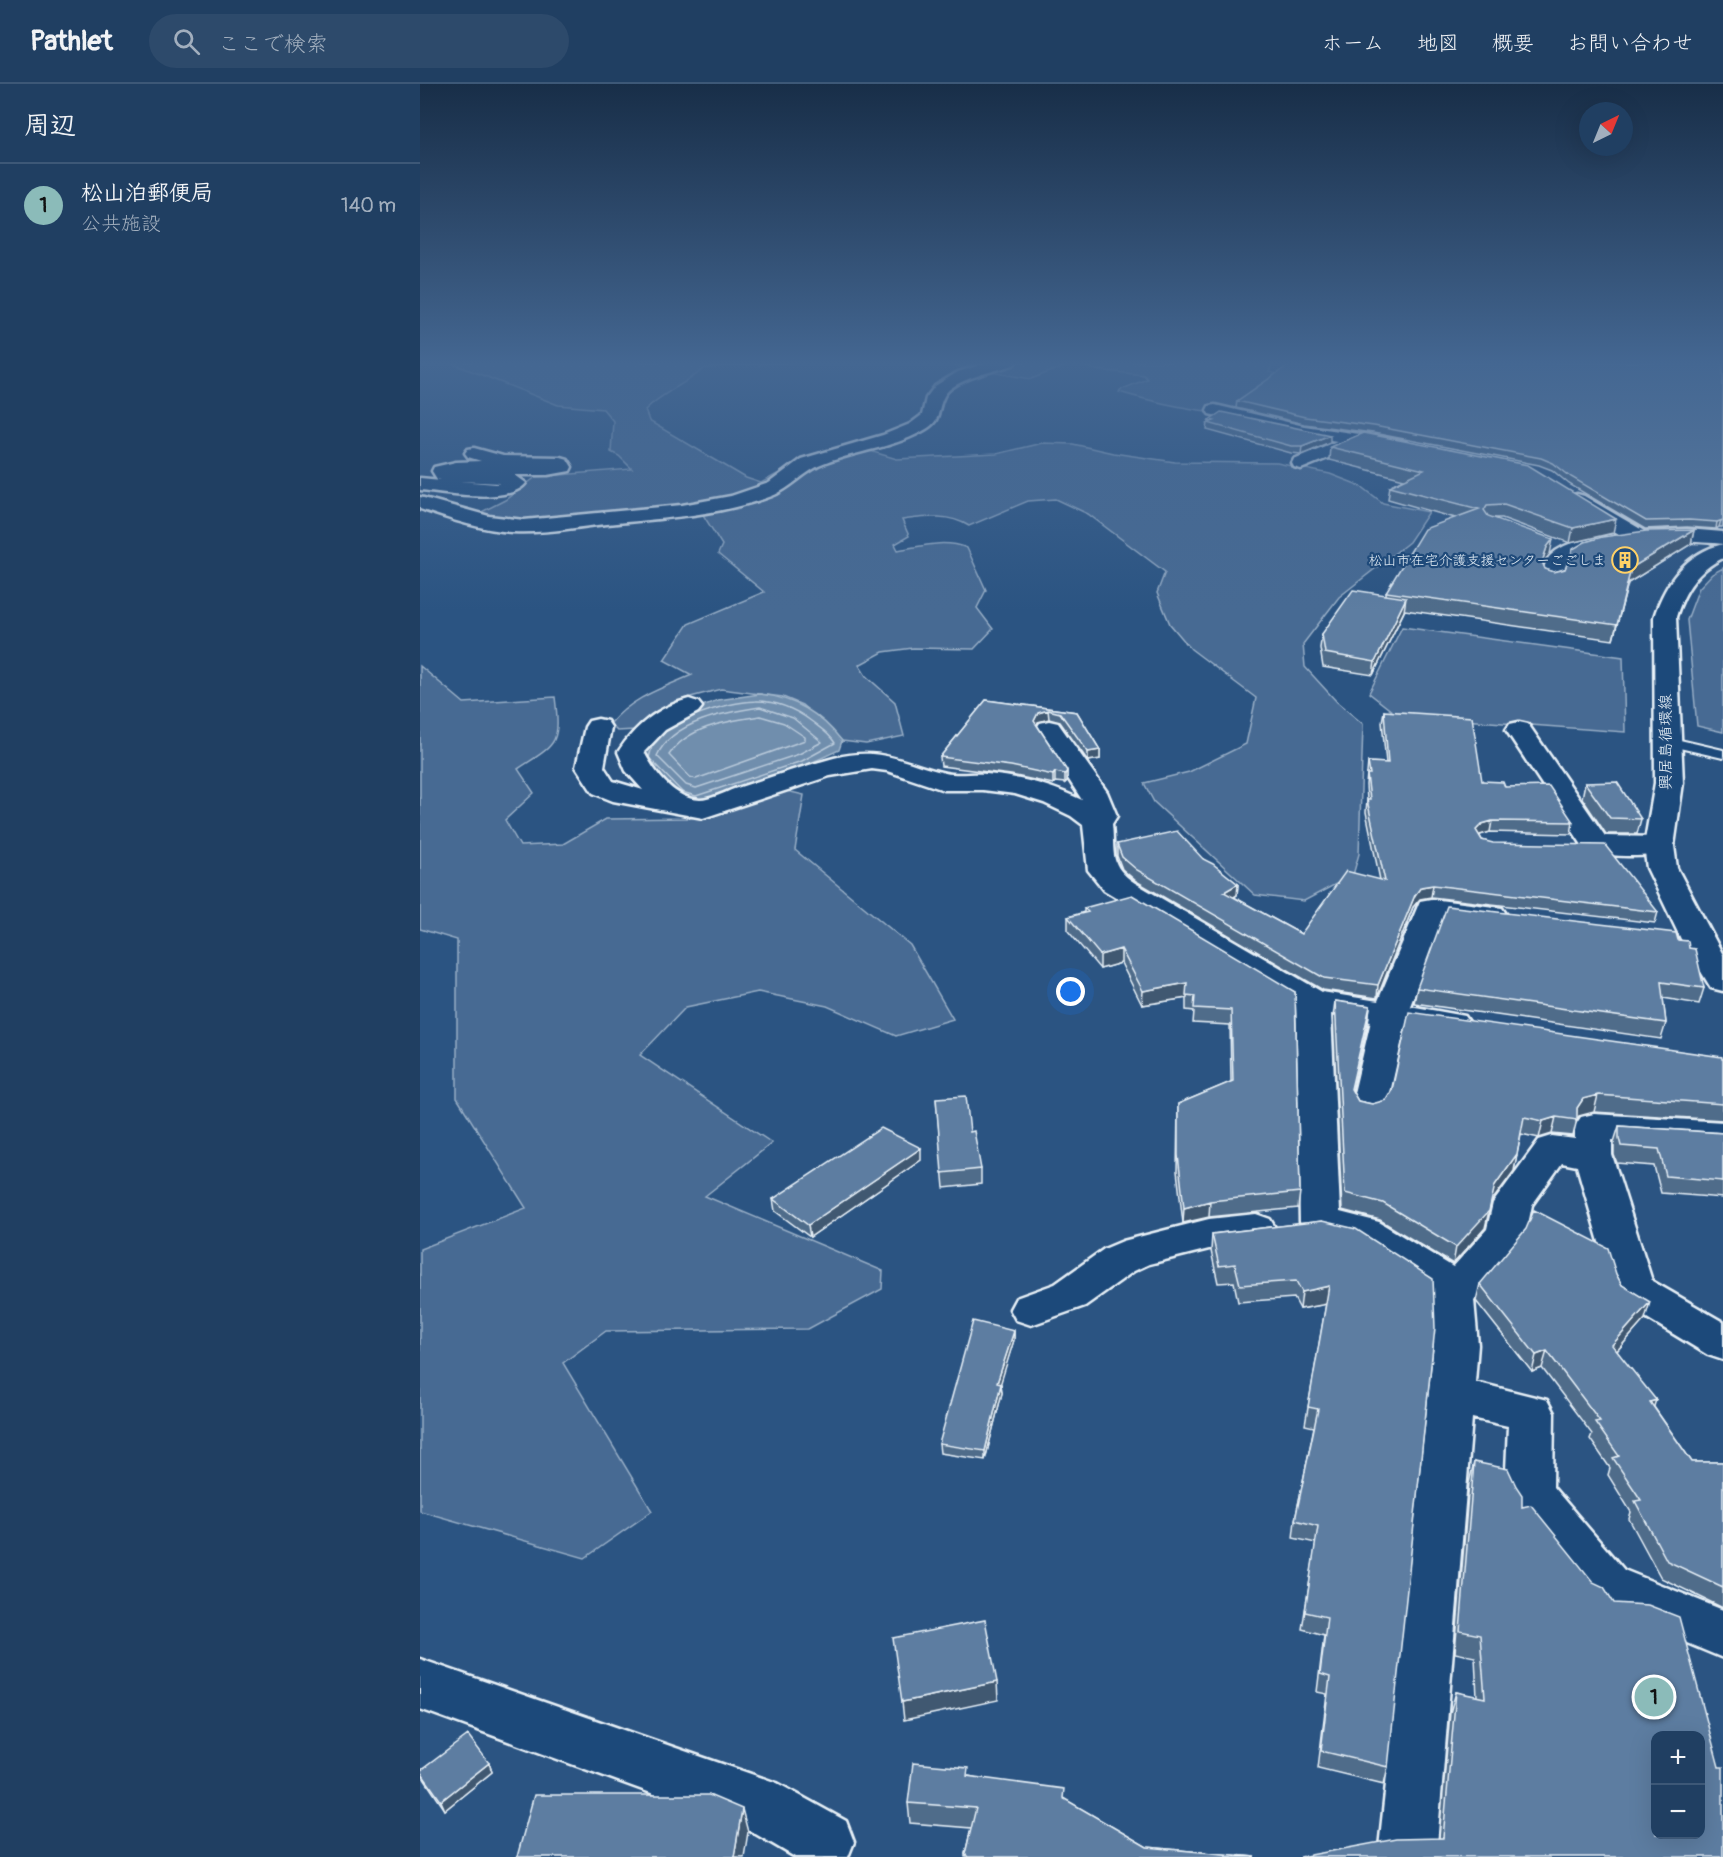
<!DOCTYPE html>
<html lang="ja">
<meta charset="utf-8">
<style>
:root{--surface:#203f62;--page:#2d4a6b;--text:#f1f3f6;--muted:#a2afbe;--line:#3d5877;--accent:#8bbbb9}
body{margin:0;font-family:Pangolin,"Klee One",sans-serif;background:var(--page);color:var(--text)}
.controls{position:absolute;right:18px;bottom:18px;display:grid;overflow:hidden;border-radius:12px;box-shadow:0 6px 24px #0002}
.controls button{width:54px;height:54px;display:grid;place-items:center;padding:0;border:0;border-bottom:2px solid var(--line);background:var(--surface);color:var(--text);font:30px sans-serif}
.compass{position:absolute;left:1159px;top:18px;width:54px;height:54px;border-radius:50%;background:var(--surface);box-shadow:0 6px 24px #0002;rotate:43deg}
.you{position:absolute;left:651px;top:908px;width:21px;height:21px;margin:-15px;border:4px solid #fff;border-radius:50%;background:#1a73e8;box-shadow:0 0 0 9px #1a73e833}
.badge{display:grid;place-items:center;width:39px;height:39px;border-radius:50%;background:var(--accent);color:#111;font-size:20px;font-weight:700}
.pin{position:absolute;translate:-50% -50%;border:3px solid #fff;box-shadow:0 2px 6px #0006}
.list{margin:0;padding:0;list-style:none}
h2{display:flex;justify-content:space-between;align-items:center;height:78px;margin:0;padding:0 24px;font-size:26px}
h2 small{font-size:20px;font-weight:400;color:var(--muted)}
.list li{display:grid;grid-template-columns:39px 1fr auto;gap:18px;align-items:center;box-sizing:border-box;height:84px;padding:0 24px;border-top:2px solid var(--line)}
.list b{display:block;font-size:22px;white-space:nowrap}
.list p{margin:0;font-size:20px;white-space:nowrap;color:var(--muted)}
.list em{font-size:20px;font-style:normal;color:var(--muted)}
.icon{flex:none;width:33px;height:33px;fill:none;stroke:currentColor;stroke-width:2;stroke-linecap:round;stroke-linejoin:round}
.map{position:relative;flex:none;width:1303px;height:1773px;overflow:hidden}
header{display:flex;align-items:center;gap:36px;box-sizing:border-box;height:84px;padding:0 30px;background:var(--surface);border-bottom:2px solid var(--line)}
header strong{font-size:28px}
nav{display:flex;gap:33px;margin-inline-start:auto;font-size:21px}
.search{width:420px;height:54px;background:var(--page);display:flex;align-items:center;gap:15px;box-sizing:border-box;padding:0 21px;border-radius:33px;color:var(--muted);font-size:22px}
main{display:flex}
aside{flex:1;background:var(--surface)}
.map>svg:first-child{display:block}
.green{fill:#476b93;stroke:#98aec6;stroke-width:1.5}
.water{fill:#708ead;stroke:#a0b6cb;stroke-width:1.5}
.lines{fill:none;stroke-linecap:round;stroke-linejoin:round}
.shore{stroke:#b8c9da;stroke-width:1.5}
.service-casing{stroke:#e8f1f8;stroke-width:4}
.minor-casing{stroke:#e8f1f8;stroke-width:5}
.secondary-casing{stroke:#e8f1f8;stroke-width:5}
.service{fill:#1f4a7a;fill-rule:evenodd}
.minor{fill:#1f4a7a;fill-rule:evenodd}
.secondary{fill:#1f4a7a;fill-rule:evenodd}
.wall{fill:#506c8a;stroke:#e8f1f8;stroke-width:1.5}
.shaded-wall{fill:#415871;stroke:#e8f1f8;stroke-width:1.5}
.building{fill:#5d7da1;stroke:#e8f1f8;stroke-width:1.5;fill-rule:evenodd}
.labels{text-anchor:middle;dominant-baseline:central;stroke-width:4.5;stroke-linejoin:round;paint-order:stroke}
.far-poi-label{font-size:14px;fill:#e8f1f8;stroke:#1f4a7a;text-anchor:end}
.street-label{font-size:16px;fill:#e8f1f8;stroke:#1f4a7a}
</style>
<header>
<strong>Pathlet</strong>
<div class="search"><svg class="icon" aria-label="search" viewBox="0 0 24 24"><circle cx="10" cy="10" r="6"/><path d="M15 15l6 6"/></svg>ここで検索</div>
<nav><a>ホーム</a><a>地図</a><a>概要</a><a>お問い合わせ</a></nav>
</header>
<main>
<aside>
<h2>周辺<small></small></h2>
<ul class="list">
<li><span class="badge">1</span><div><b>松山泊郵便局</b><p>公共施設</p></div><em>140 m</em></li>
</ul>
</aside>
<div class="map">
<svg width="1303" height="1773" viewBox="0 0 1303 1773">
<rect width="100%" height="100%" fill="#2b5482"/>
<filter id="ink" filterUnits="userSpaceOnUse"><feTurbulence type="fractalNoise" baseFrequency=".0167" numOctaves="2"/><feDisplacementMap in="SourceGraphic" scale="12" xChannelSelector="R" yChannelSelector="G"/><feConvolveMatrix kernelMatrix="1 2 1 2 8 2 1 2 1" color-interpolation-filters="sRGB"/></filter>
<g filter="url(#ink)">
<path class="green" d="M29,278H380L285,284C266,300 243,308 225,326L229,337L326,394L341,399L388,373L433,362L477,375L576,370L622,359L653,360L693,369L755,378L857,379L910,390L941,402L963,419L1009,428L989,458L919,513L883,560L885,583L917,618L943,640L939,770L933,791L884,817L835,811L734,718L724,699L769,688L826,660L836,614L771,565L750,540L737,509L745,488L668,430L636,415L608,417L549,442C527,429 506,433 482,436L489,452L475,460L478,466C502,462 525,455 547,464L566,506L557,524L573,545L554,565L493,564L463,568L439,581L446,592L475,618L484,652L446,660L422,657L382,621L363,613L301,605L263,615L231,630L215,646L197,647L190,640C211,614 242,604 272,591L244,576L268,540L344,508L298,470L302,461L282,429L198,436L44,437L85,416L116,393L212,385L199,372L191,368L193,337L183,325L138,321Z
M514,278H853L849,288L862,291C851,303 837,322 819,327C799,334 722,315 699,308L700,306L727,295L724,291L676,286L654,279L611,295Z
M1303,484V648L1277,642L1267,536L1279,504L1292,490Z
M982,543L1203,573L1205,648L977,631L949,609Z
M0,582L44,619L135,613C141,661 136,660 98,685L114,709L85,736L100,762L143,760L186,735L271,734L358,705L384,711L375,766L490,861L533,935L476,952L407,922L338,908L266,923L220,971L352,1059L285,1112L463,1187L462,1205L388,1245L186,1247L143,1279L232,1427L165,1474L0,1427V1165L106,1124L37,1014V856L0,845Z"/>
<path class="water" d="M340,610C375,614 400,629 422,657L419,666L384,682L276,718L259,713L221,674L227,658L272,626L298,616Z"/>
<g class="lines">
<path class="shore" d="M340,623L373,634L402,658L379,670L276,704L266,701L237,672C252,637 307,628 340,623Z
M340,632L364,639L385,653V656L276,695L270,693L249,671C268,642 308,637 340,632Z
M232,662L229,674L262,708L276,712L382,677L415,659C409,649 400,644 391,637C352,608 319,615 276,631"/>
<g class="service-casing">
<path id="service" d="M1247,653L1303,666V674L1242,660L1240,657Z"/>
</g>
<g class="minor-casing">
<path id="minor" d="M570,278H596L593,281C576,287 533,295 524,312C515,329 524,336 501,348C471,364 437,367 406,379C385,386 372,404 352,412C299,432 243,434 187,440C156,443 124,450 92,448C61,446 30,435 0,425V413L69,432L104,436L262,421L311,412L349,399L381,375L463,351L490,340L502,331L506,314L515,302L538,288Z
M795,321L884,342L979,356L985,357L988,361L985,365L979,366L940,361L881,385L874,383L872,379L874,375L917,357L884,352L789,330L787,326L789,322Z
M54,364L83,372L140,373L147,375L152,383L150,387L128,391H95L106,399C90,421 24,408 0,406V394L21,396L17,395L12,387L14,383L36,378L61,377L48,373L45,369L48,365ZM40,397L80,399L76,400Z
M1157,410L1164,412L1224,447L1267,445L1303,448V460C1270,456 1173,455 1149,478C1144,483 1144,492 1140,499L1132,501L1124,499L1121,494C1124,487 1125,477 1130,472C1146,456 1178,452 1199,450L1150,420L1147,416L1150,412Z
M269,615L278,618L282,623L278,628L245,646L224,668C235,689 254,715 280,716C290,716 304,709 314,705C348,694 381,683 414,674C462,662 482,679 525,689C538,692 553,689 566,690C600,693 631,701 662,716L616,645L620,639L629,637L638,639L687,708L697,732L692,740C695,769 688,781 715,799L902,908L958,917L1000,817L1011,815L1082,824L1087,831L1082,838L1071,840L1023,835L990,922L1045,932L1050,939L1045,946L1033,950L985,942L967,1022L962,1031L949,1034L936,1031L931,1022L951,937L911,930L920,1128L959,1138L1033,1183L1067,1145L1073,1119L1119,1056L1132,1052L1155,1055V1042L1161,1033L1174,1030L1303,1038V1064L1192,1056V1071L1232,1197L1303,1238V1276L1288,1271L1199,1217L1193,1206L1157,1082L1142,1079L1112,1121L1106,1150L1100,1160L1054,1216L1058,1261L1055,1298L1127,1316L1134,1329L1133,1403L1204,1486L1303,1526V1574L1168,1518L1092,1423L1085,1409L1088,1342L1052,1334L1016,1773H958L1014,1261L1012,1211L934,1160L886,1148L880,1138L876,921L684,806L668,786L663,741L651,732L624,719L595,710L563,706H524L467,687L452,685L410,692L283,734L193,717L173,709L156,683L165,643L169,637L178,635L187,637L191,643L184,683L193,697L223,706L206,687L198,668C215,642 238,623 269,615Z
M1099,638L1108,640L1185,752L1239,753L1249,756L1254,762L1249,768C1227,774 1188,773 1166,767L1086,646L1090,640Z
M836,1130L850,1135L856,1145L850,1155L836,1160L789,1165L729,1180L714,1187L665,1222L611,1241L596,1236L590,1225L596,1214L635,1200L684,1165L703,1157L789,1135Z
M0,1575L357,1699L426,1737L434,1758L428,1773H375L322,1742L0,1625Z"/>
</g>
<g class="secondary-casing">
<path id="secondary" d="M1303,460V474C1277,487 1265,505 1256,533L1263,699L1254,762L1257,784L1303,871V907L1291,904L1261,855L1227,784L1224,762L1235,699L1234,533C1245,499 1266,469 1303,460Z"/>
</g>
<use href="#service" class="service"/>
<use href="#minor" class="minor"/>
<use href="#secondary" class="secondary"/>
</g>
<path class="wall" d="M1303,278V443H1299L1296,445L1267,443L1225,445L1149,400L1132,386L1119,381L953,349L884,340L816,324L817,317Z
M789,336L910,358L881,370L871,369L787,346L788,339H789Z
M943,349L1193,449L1150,459L1082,434H1075L1130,470L1124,477L1123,481L1125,485L1134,488L1274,446L1271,460L1208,499L1193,556L985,526L953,591L903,583L900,564L902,550L966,511V508L1035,434L968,415L970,402L984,395L909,376L910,363Z
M566,616L657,628L680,666V675L668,677L640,638L629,635L618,638L617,641L647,687V697L645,699L635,698L633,700L591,691L521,682L520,673Z
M964,627L1062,697L1085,703L1153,738L1151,750L1070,748L1060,751V752L1062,756L1238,828L1235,839L1011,813L1000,815L993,823L957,914L903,906L716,797L702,785L697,772V760L783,775L818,800L817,811L814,813L881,850L960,796L946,728L947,716L946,701L948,678L966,679L962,638Z
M1165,699L1221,735L1217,750H1186L1162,714Z
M664,824L875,908L880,1108L878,1124L789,1133L763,1139L757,1087L758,1020L811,998L810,941L773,939L774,927L766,926V914L722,921L701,879L680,885L648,847V833L664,828Z
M1258,856L1269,864L1284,904L1279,920L1243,914L1246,939L1241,955L994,919L997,904Z
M915,917L950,922L948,938L932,1007L938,1017L952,1020L1302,975H1303V1036L1174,1028L1159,1032L1157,1035L1153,1052L1132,1050L1119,1054L1101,1050L1094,1087L1071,1118L1065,1144L1033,1180L960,1136L922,1126L913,933Z
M516,1014L561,1085V1100L524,1104Z
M1199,1042L1303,1049V1114L1241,1109L1234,1082L1197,1079L1194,1071V1058Z
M501,1076L390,1153L355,1127L353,1115Z
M902,1137L968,1683L964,1700L898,1684L907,1610L897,1608L904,1551L882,1545L896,1459L873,1454L875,1436L894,1343L885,1341L906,1220L880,1225L874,1214L818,1218L814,1198L798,1199L791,1167L792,1150Z
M1196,1190L1202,1201L1225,1235L1197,1267L1234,1323L1272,1378H1303V1524L1241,1494L1209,1435L1211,1428L1188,1391L1190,1384L1170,1355L1172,1350L1122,1284L1112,1288L1056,1217L1060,1200Z
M594,1247V1256L580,1299L581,1300L582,1309L565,1376L520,1369L519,1360Z
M1054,1378L1102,1423L1299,1683L1303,1773L1019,1754L1030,1629L1036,1608L1057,1613L1055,1573L1035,1569L1049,1399Z
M69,1679L72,1688L25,1726L5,1696L0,1687Z
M549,1692L644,1715L727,1763L835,1773H545V1770L551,1744L490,1739L488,1719Z"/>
<path class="shaded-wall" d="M910,351V358L881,370L882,362Z
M1196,435L1193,449L1150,459L1153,444Z
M1301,436L1299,443L1296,445L1297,438Z
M1274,446L1271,460L1208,499L1193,556L1211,484Z
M1133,455L1130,470L1124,477L1119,493L1122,478L1127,463Z
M986,514L984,527L953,591L955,578Z
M628,626L629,635L618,638L614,646V637L618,629Z
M680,666V675L668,677V668Z
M647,687V697L645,699V690Z
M635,688V698L633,700V691Z
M1072,737L1070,748L1060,751L1054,758L1056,746L1062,740Z
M818,800L817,811L803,820L804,808Z
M1013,801L1011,813L1000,815L993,823L957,914L958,901L995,811L1001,803Z
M701,865V879L680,885V871Z
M767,899V914L722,921L723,907Z
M950,922L948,938L929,1021L931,1005Z
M1178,1011L1174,1028L1159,1032L1156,1036L1157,1024L1163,1015Z
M1136,1033L1132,1050L1119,1054L1123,1037Z
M501,1064V1076L390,1153L388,1141Z
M1097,1070L1094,1087L1071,1118L1065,1144L1033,1180L1036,1163L1075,1101Z
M790,1117L789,1133L763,1139L764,1124Z
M909,1202L907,1220L880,1225L882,1208Z
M1230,1218L1225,1235L1187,1278L1192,1261Z
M594,1247V1256L578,1308L577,1299Z
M1127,1267L1122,1284L1112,1288L1116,1271Z
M581,1300L582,1309L565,1376V1367Z
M1236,1316L1230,1334V1318Z
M577,1598L578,1616L484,1636L482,1618Z
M69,1679L72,1688L25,1726L21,1717Z
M322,1725L328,1748L324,1773H314Z"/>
<path class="building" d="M873,278H1303V436L1297,438L1269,436L1226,437L1151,393L1133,379L1121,374L954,342L885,333L817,317Z
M801,328L910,351L882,362H871L788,339L794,337L789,336Z
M943,349L1108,381L1196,435L1153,444L1084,420L1067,421L1064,426L1068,432L1133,455L1127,463L1122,478L1125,485L1134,488L1145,485L1153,465L1165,458L1182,453L1226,447L1274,446L1211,484L1197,541L966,508L1004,445L1059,425L970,402L1004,386L910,363Z
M933,506L986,514L955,578L905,569L902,550Z
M566,616L657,628L680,666L668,668L640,629L628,626L618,629L614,637L647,687L645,690L635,688L633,691L591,682L520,673Z
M964,627L1052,633L1062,697L1083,698L1085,703L1129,702L1153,738L1072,737L1062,740L1056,746L1062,756L1073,759L1185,761L1238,828L1013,801L1001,803L995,811L958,901L904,894L717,786L702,773L697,760L757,747L783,775L793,780L818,800L804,808L881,850L926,787L965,797L947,716H950L947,690H950L948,678L968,679Z
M1197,698L1221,735L1190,734L1165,699Z
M712,811L875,908L880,1108L790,1117L764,1124L758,1071V1020L813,997L811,926L774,924L775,912L766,911L767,899L723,907L701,865L680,871L648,833L668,828L664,824Z
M1027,822L1256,849L1258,856L1268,857L1269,864L1275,865L1284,904L1241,898L1246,939L997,904Z
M915,917L950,922L931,1005L938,1017L952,1020L966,1016L972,1006L989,928L1302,973V975H1303V1020L1178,1011L1163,1015L1157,1024V1036L1136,1033L1123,1037L1104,1033L1097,1070L1075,1101L1069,1127L1036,1163L963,1119L925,1109Z
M546,1012L550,1048L554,1047L561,1085L522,1089L516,1014Z
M1199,1042L1303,1049V1097L1246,1092L1239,1065L1201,1062L1199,1054Z
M461,1044L501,1064L388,1141L353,1115Z
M1114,1126L1188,1164L1196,1190L1202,1201L1230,1218L1192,1261L1236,1316L1230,1318L1272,1378H1303V1503L1247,1477L1215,1417L1221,1416L1193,1374L1199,1372L1175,1338L1180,1337L1127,1267L1116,1271L1060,1200L1106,1145Z
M902,1137L936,1145L1013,1195L1015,1244L968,1683L901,1667L910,1593L900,1590L907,1533L885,1528L898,1442L875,1436L898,1325L888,1323L909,1202L882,1208L876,1197L820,1201L815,1180L799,1182L792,1150Z
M553,1237L594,1247L577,1299L581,1300L565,1367L519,1360Z
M1054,1378L1088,1385L1096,1402L1102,1411V1423L1111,1421L1173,1498L1184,1503L1194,1519L1228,1521L1259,1533L1299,1683H1303V1773H880L976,1755L1023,1754L1036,1608L1065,1614L1060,1551L1040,1547ZM1236,1652H1281V1750H1236Z
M565,1536L577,1598L482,1618L473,1554Z
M48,1651L69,1679L21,1717L0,1687Z
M493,1679L548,1684L547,1692L644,1705L643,1714L727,1763L835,1773H548L545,1770L556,1724L488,1719Z
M114,1711H289L322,1725L314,1773H97Z"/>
</g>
<linearGradient id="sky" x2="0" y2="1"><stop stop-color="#182e48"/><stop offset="0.53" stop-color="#446792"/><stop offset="1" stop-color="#446792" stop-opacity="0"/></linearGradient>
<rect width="1303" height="527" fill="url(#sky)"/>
<defs>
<g id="building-ring" transform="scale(1.35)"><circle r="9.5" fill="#1f4a7a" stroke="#ffd166" stroke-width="1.5"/><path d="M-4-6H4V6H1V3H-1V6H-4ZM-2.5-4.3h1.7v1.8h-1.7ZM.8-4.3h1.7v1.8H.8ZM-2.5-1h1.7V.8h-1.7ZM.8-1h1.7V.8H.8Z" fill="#ffd166"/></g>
</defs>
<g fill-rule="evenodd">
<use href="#building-ring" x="1205" y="476"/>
</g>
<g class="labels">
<g class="far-poi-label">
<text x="1186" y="476">松山市在宅介護支援センターごごしま</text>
</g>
<g class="street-label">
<text transform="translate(1246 658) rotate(-90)">興居島循環線</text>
</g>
</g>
</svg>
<div class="controls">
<button>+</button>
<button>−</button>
</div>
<svg class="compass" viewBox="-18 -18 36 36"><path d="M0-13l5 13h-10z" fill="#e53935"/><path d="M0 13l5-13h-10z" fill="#a2afbe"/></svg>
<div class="you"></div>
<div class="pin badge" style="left:1234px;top:1613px">1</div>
</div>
</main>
